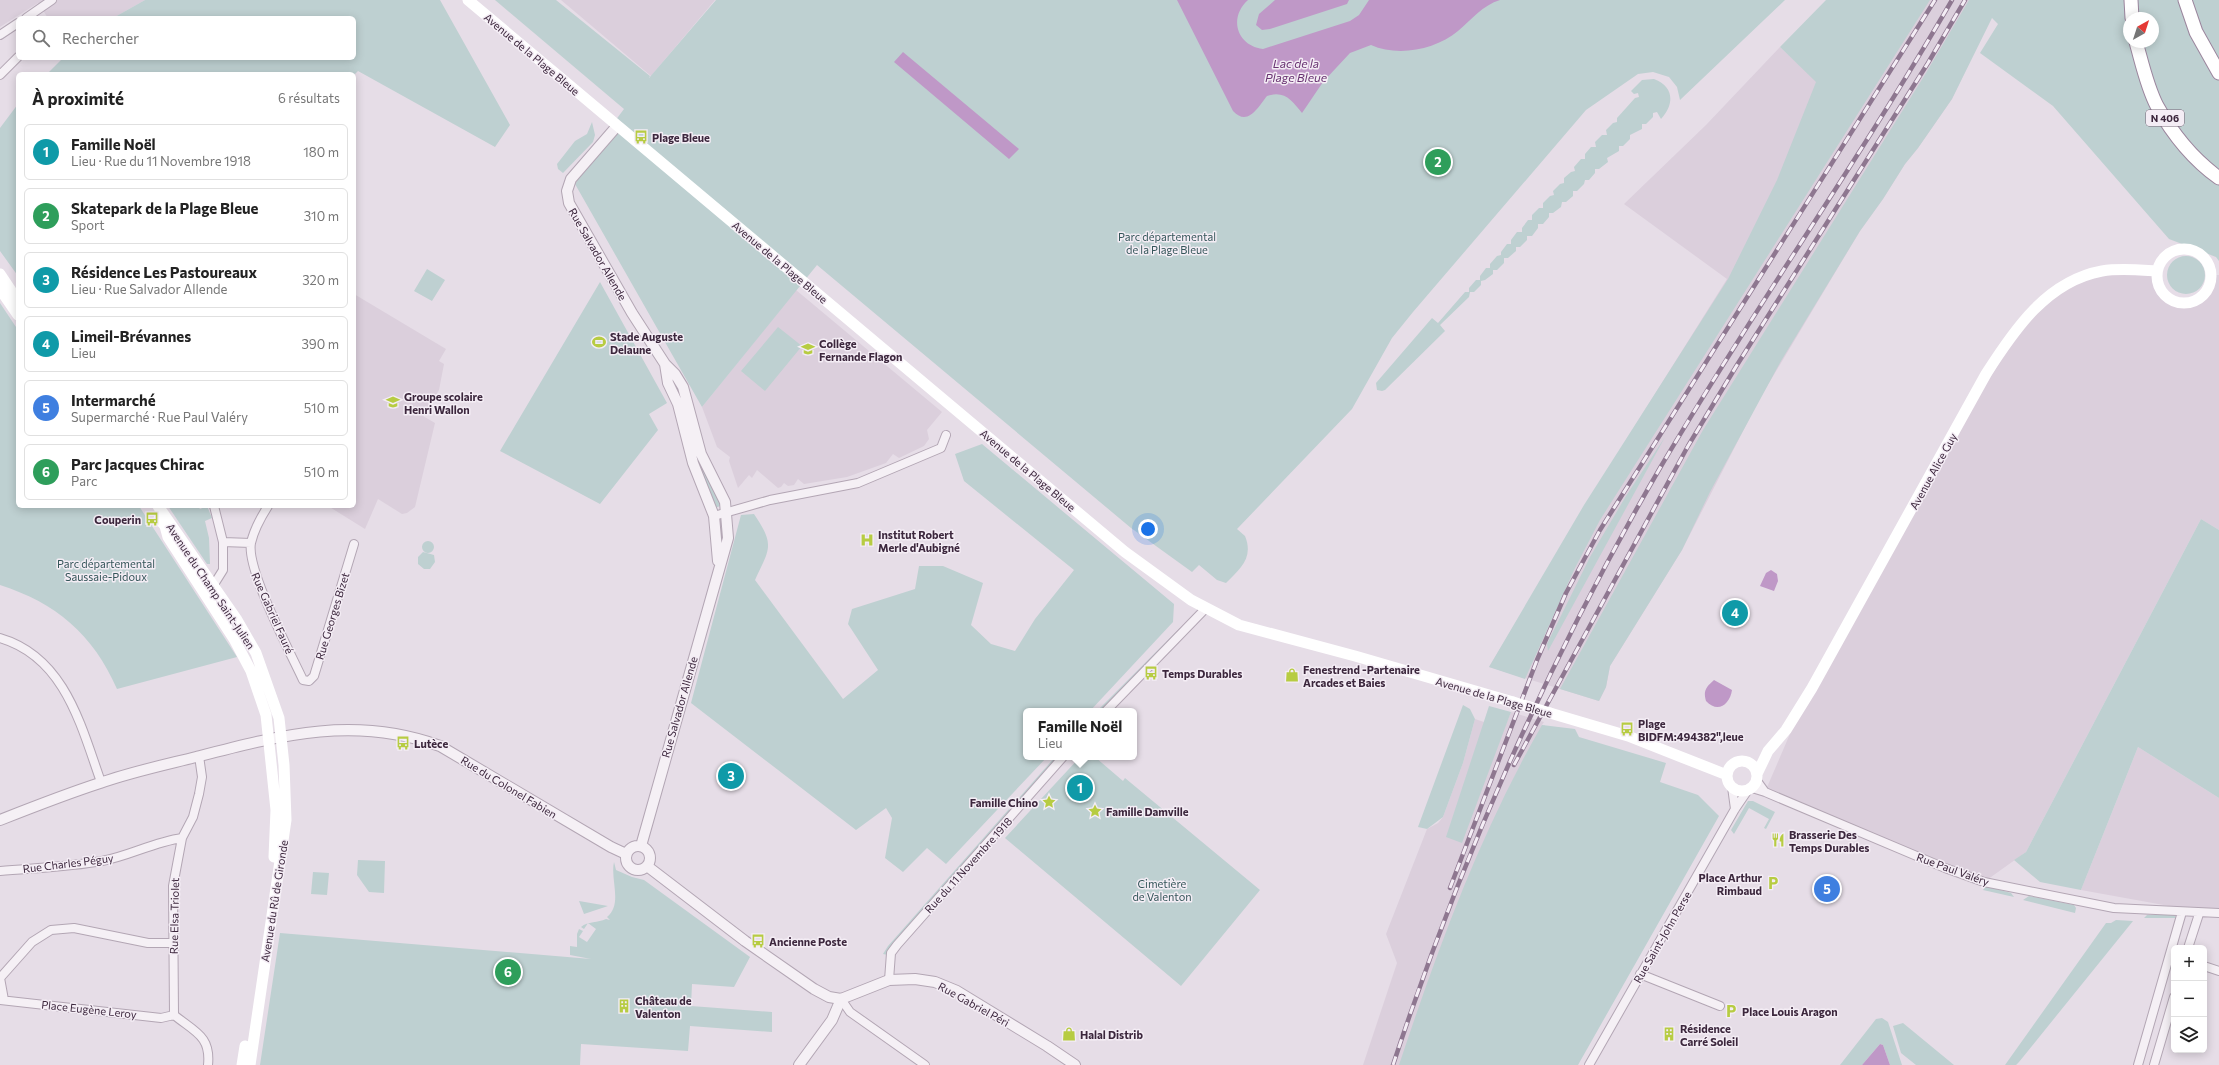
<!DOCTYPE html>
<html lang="fr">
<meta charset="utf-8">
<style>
:root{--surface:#fff;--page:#f2f2f2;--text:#222;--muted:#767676;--line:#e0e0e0;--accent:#ea580c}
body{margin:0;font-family:Commissioner,sans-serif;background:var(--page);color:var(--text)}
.controls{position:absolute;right:12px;bottom:12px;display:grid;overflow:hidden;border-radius:6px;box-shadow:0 2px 10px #0003}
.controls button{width:36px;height:36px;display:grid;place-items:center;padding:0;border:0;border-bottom:1px solid var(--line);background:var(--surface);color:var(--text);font:20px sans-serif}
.compass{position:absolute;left:2123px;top:12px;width:36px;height:36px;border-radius:50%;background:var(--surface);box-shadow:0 2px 10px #0003;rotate:39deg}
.you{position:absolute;left:1148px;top:529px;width:14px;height:14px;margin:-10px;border:3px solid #fff;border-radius:50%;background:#1a73e8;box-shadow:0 0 0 6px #1a73e833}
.badge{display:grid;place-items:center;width:26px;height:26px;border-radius:50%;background:var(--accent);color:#fff;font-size:13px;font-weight:700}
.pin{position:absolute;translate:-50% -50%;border:2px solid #fff;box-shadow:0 1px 4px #0006}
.popup{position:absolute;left:1023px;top:708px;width:114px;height:52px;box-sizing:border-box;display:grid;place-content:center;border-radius:6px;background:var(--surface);filter:drop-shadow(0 1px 3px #0005);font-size:13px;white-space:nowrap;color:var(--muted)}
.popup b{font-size:15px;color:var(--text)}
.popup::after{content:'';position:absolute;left:50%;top:100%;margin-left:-8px;border:8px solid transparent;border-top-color:var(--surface)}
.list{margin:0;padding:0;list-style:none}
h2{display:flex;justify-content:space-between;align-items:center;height:52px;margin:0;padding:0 16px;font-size:17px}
h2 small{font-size:13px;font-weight:400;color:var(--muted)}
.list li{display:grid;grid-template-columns:26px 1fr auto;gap:12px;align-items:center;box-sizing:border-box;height:56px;margin:0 8px 8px;padding:0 8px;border:1px solid var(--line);border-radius:6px}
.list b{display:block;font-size:15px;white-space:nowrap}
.list p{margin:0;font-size:13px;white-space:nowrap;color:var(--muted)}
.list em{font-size:13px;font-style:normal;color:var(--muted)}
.icon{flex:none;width:22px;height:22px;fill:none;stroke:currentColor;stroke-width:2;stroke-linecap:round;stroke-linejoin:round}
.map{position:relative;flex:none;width:2219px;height:1065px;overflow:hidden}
.search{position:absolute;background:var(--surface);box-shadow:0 2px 10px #0003;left:16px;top:16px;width:340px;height:44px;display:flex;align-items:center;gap:10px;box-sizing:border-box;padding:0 14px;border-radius:6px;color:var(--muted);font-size:15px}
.panel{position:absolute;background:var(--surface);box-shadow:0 2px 10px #0003;left:16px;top:72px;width:340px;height:436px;border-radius:6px}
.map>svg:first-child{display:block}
.built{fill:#dbcfdc}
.green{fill:#bed0d1;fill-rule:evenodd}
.water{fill:#bf98c7}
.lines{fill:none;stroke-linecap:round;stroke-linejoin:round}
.minor-casing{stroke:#b3a6b4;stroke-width:10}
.tertiary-casing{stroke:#b3a6b4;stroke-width:12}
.trunk-casing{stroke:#9b859d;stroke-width:15}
.minor{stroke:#f5f0f5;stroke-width:8}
.tertiary{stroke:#f5f0f5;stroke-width:10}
.secondary{stroke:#fff;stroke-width:11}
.trunk{stroke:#fff;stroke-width:13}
.rail-casing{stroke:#8e7790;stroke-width:4.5}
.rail{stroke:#f4edf5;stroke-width:3;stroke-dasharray:9;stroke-linecap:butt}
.secondary-bridge{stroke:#fff;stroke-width:11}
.labels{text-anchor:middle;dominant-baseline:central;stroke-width:3;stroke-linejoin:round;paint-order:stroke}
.shield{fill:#f4edf5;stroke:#736274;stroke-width:1}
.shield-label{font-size:10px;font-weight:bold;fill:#3c273d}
.street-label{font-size:11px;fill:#3c273d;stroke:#f4edf5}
.poi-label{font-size:11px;font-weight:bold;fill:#3c273d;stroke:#f4edf5;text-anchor:start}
.park-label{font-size:11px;fill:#345559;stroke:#f4edf5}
.water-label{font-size:12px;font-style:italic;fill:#683271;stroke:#f4edf5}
</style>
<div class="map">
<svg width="2219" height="1065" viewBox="0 0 2219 1065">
<rect width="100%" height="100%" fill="#e6dde7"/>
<path class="built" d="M0,0H145L113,18H48L38,3L0,27Z
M561,0H715L651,76Z
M1828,0H1999L1952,99L1918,148L1905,164L1883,199L1860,231L1760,398L1682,550L1610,666L1606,687L1599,701L1489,667L1631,432L1727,279L1624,204L1706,125L1780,47L1797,63Z
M2102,271H2148L2177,302L2199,299L2212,275H2219V530L2201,519L2026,852L1984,882L1765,792L1805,699L1946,450L2030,312L2063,286Z
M796,290L942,412L927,430L929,439L924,446L899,458L893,454L886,463L847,477L804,484L798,479L794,485L788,486L784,483L781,487L778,488L757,470L752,478L749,475L738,488L729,461L730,457L717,447L702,407Z
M354,294L446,349L439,361L444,364L439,390L423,416L435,423L415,507L407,513L402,514L378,499L365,529L328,506H354Z
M1511,712L1544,722L1542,725H1545L1459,1065H1363L1397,963L1386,934L1427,829L1438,823L1443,817L1463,763L1475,719L1484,722L1494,732L1502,734Z
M2138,747L2219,798V915L2081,890Z"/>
<path class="green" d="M145,0H440L510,125L495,147L358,71L354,75L47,74L63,58H354V18H113Z
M495,0H556L650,76L649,78L716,0H1785L1680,100L1677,87L1669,77L1653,72L1638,74L1586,110L1413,312L1392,338L1352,409L1237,529L1245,536C1254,558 1240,569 1226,583L1217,580L1199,565L1192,572L1131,528L817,265L702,407L575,184L600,141L624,109Z
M1826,0H1930L1600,520L1575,568L1525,679L1489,667L1584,505L1728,279L1777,180L1816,82L1780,47Z
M1969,0H2219V261L2216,257L2169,239L2053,106L1980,53L1998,24L1992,18L1952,99L1918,148L1905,164L1883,199L1860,231L1781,361L1710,492L1682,550L1610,666L1606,687L1599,701L1560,689L1703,430L1926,73ZM2129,18H2153V42H2129Z
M1654,79C1675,87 1674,105 1661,119L1657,112L1653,113V117L1646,124H1642V129L1630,135V139L1623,146H1619V151L1607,158L1608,162L1599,169H1595V173L1589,180H1585L1584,184L1577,191H1573V196L1566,202H1562L1561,207L1553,213H1549V217L1543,224H1538V228L1532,236H1527V240L1520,247H1516V251L1508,258H1504V263L1497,270H1493V274L1485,280L1481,281V285L1474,292H1470L1469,297L1440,325L1445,331L1385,390L1382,391L1377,390L1376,383L1432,318L1438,323L1465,292H1469V288L1476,280H1480V276L1486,268H1490V264L1497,256L1501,255V252L1507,244H1511V240L1517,232H1522V228L1528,220H1532V215L1539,208H1543V203L1550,196L1554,195L1553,191L1560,184L1564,183V178L1571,172L1575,171L1574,167L1581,159H1585V154L1591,147H1596L1595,142L1602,135H1607L1606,130L1613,123L1617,122V118L1635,98L1639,97L1638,93L1634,94L1631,91L1642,80Z
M18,104V276L0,251V128Z
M592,122L595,135L593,142L563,173L558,169L557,164L575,141L587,134Z
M2167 275a19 19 0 1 1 38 0a19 19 0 1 1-38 0Z
M427,269L445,280L432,301L414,291Z
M600,282L667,403L649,414L658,430L600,504L500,451Z
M0,303L18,330V506H139L237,657L117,689C93,634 56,603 0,585Z
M778,327L802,346L765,391L741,371Z
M689,435L721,505L718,507H715L703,479Z
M1665,437L1548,651L1547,644L1590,557L1626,496Z
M982,444L1174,604L1173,622L1090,711H1026V757H1047L946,864L927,848L903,872L885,858L892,818L886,808L856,830L691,703L741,515L754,514C775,545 770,548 755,580L843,699L878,670L848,624L852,609L915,589L919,566H943L983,583L971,625L991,644L1015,651L1035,619L1074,570L964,481L955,454Z
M168,506H198L200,509L207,506L212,518L205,521L209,538L210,564H207Z
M2201,519L2219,530V798L2138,747L2081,890L2040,882L2014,860L2026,852Z
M422 547a6 6 0 1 1 12 0a6 6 0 1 1-12 0Z
M423,552L434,555L435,562L430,569H424L418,564V557Z
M1180,628L1182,631L1103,711H1097Z
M1463,705L1470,709L1475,719L1463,763L1443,817L1427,829L1418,827Z
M1489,706L1511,712L1462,843L1446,837Z
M1542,725L1575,729L1579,737L1666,763L1660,782L1698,795L1719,816L1578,1065H1399C1438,948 1480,833 1542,725Z
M1055,757H1060L1021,801L1018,799Z
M1080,757H1095L1123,781L1125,778L1260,890L1181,986L1005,838Z
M1748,801H1753L1775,812L1766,829L1764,828L1769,819L1749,808L1734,834L1731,830Z
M1009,809L1012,812L888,955L883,954L888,946Z
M358,860L385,861L384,893L369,892L357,875Z
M614,862L616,870L632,877L644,880L750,957L734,987L692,984L691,1006L772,1012V1032L690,1026L688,1051L581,1044L580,1065H260L280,933L591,959L570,955V946L577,947V934L579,929L583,931L579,937L587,942L596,929L588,923L584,929L581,927C588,921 598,923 606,919L610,920L607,917C623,904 610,880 614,862Z
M313,872L329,873L327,895L311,894Z
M1986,886L2011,893L2014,897L1983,890Z
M2029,896L2074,905L2076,908L2075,913L2023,900Z
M579,901L608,906L584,914Z
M2147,915H2175L2176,918H2144Z
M2116,920L2133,921L2019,1062L2016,1065H2005L2106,923H2111Z
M1882,1018L1888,1022L1902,1065H1890L1883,1045L1880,1044L1862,1065H1840L1876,1019Z
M1903,1023L1954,1065H1916L1901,1053L1893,1026Z"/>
<path class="water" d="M1177,0H1248C1228,18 1237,46 1263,49L1350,21L1359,15L1369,0H1500C1483,5 1471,20 1458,31C1435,50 1398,57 1371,45L1350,53L1323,82L1302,113C1292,101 1285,90 1267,96C1258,107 1248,127 1233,111Z
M1275,0H1349L1347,4L1270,29L1262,30L1256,25L1259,14Z
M903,52L1019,149L1009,159L894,62Z
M1771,570L1777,574L1778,581L1774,591L1760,586L1766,573Z
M1714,680L1732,690C1730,704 1718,714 1706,701C1703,691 1706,687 1714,680Z
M1880,1044L1883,1045L1890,1065H1862Z"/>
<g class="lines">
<g class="minor-casing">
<path id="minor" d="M26,18L52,0
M0,35L18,23
M0,75L18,57
M268,506C261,517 254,529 251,543C246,569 290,652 303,680L309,681L314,676L354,544
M714,516L770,500L858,483L941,448L946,435
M223,542L251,543
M213,586L223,570V542L214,506
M0,638C65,657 81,726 101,782
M1106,711L1206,608
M199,756L202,777L199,794L193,817L182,838L173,886L174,1015C195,1032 211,1036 208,1065
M1732,787L1735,809
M1752,788L1765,792L1757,781
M1765,792L1945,868L1984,882L2114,908L2219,913
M0,871C34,868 69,867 102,861C129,856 154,842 182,838
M2188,948L2199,914
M2204,966L2219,971
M1640,974L1720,1006
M0,978L32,942L51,930L74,928L148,943H172
M0,978L4,1000
M889,980L891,953L897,945L1063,757
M841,999L850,1012L925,1065
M0,1000L161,1018L174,1015
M1589,1065L1735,809L1748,790
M2138,1065L2182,912
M2154,1065L2174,997"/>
</g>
<g class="tertiary-casing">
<path id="tertiary" d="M617,126L571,179L567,191L569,203L632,313L665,364L675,374L683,387L701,454L725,502L728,538L641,846
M665,364L668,383L678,404L693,463L714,516L718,561
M0,820C33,807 66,794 100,783C131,772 164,765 196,757C281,735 355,715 440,746L611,847L626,854
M626 858a12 12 0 1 1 24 0a12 12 0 1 1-24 0Z
M647,866L745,941L814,989L829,997L841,999L889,980L915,979L935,982L957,991L1047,1046L1075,1065
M799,1065L832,1020L841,999"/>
</g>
<g class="trunk-casing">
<path id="trunk" d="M2131,0L2132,18
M2185,0L2196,32L2219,73
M2136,42C2142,63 2147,87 2157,106C2172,133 2194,160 2219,178"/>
</g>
<use href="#minor" class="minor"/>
<use href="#tertiary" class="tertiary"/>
<path class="secondary" d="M468,0L1125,552L1191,600L1239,625L1355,656L1513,702
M2157 276a27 27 0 1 1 54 0a27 27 0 1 1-54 0Z
M0,274L18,301
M0,289L18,315
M158,506L237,620L256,653L279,718L284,765L286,820L250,1065
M159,519L165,526L168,537L234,639L251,671L266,715L276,810L274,857
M1550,713L1628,736L1727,775
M1727 776a15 15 0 1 1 30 0a15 15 0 1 1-30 0Z
M1757,774L1768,751L1786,730L1812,688L1986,374C2014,330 2047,281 2102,271C2120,268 2139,270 2157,271
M242,1065L245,1046"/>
<use href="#trunk" class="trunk"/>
<g class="rail-casing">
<path id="rail" d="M1514,765L1688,446L1737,365L1928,63L1965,0
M1450,888L1537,660L1566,593L1600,530L1935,0
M1393,1065C1461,858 1550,657 1660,468C1753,310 1860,159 1952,0"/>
</g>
<use href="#rail" class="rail"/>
<path class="secondary-bridge" d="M1513,702L1550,713"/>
</g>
<defs>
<g id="bus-bare" transform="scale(1.08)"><path d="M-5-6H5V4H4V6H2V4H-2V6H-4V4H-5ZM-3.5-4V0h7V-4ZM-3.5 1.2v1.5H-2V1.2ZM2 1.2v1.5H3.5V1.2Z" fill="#b7cc42" stroke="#f4edf5" stroke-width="2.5" paint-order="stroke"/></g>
<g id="stadium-bare" transform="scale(1.08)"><path d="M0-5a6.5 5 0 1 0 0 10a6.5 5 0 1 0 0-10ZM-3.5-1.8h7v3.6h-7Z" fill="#b7cc42" stroke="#f4edf5" stroke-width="2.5" paint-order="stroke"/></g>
<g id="school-bare" transform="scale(1.08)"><path d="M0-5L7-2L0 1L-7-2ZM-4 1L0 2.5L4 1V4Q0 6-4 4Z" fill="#b7cc42" stroke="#f4edf5" stroke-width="2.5" paint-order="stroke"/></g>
<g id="hospital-bare" transform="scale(1.08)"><path d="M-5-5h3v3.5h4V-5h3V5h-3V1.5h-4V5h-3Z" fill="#b7cc42" stroke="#f4edf5" stroke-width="2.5" paint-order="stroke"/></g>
<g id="shop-bare" transform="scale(1.08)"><path d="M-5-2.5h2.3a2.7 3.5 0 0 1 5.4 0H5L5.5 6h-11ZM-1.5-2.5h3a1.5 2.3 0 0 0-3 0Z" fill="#b7cc42" stroke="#f4edf5" stroke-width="2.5" paint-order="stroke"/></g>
<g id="sight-bare" transform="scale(1.08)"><path d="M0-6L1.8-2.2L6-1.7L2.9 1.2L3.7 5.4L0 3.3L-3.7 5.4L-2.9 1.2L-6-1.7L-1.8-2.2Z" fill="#b7cc42" stroke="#f4edf5" stroke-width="2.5" paint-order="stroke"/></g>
<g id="restaurant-bare" transform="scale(1.08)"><path d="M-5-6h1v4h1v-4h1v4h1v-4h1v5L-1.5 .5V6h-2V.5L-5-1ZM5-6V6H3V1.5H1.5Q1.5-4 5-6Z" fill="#b7cc42" stroke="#f4edf5" stroke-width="2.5" paint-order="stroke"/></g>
<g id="parking-bare" transform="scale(1.08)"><path d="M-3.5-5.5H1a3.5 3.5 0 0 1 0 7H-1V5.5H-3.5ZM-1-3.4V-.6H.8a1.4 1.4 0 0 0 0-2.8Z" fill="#b7cc42" stroke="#f4edf5" stroke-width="2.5" paint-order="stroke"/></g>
<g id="building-bare" transform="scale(1.08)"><path d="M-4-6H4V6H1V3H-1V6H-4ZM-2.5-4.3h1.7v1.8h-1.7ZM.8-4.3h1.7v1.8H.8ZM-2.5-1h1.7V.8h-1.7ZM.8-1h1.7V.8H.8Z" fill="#b7cc42" stroke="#f4edf5" stroke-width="2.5" paint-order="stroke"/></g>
</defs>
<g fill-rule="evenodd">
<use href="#bus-bare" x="641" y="137"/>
<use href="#stadium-bare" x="599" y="342"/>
<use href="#school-bare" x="808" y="349"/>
<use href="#school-bare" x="393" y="402"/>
<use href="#bus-bare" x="152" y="519"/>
<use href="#hospital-bare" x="867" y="540"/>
<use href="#bus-bare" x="1151" y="673"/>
<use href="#shop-bare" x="1292" y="675"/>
<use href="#bus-bare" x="1627" y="729"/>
<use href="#bus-bare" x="403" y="743"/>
<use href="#sight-bare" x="1049" y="802"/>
<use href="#sight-bare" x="1095" y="811"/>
<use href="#restaurant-bare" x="1778" y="840"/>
<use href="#parking-bare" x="1773" y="883"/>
<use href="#bus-bare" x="758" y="941"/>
<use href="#building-bare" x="624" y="1006"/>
<use href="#parking-bare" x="1731" y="1011"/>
<use href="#shop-bare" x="1069" y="1034"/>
<use href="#building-bare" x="1669" y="1034"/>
</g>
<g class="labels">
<rect class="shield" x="2146" y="110" width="38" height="16" rx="3"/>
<g class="shield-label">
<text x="2165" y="118">N 406</text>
</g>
<g class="street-label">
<text transform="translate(532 54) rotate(40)">Avenue de la Plage Bleue</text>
<text transform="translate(598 254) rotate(60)">Rue Salvador Allende</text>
<text transform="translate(780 262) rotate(40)">Avenue de la Plage Bleue</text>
<text transform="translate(1028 470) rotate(40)">Avenue de la Plage Bleue</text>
<text transform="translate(1933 471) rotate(-61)">Avenue Alice Guy</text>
<text transform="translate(211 586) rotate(56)">Avenue du Champ Saint-Julien</text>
<text transform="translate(273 613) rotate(66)">Rue Gabriel Fauré</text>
<text transform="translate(332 616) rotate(-73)">Rue Georges Bizet</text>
<text transform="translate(1494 697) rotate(16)">Avenue de la Plage Bleue</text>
<text transform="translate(679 707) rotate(-74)">Rue Salvador Allende</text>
<text transform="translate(509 787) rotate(31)">Rue du Colonel Fabien</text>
<text transform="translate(68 863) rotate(-7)">Rue Charles Péguy</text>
<text transform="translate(968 865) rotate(-48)">Rue du 11 Novembre 1918</text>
<text transform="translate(1953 869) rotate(20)">Rue Paul Valéry</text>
<text transform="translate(274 901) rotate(-81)">Avenue du Rû de Gironde</text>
<text transform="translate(174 916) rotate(-89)">Rue Elsa Triolet</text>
<text transform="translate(1662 937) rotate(-60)">Rue Saint-John Perse</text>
<text transform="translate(974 1004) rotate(29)">Rue Gabriel Péri</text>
<text transform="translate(89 1009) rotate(6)">Place Eugène Leroy</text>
</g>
<g class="poi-label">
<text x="652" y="137">Plage Bleue</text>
<text x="610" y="336">Stade Auguste<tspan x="610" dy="13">Delaune</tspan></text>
<text x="819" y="343">Collège<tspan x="819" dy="13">Fernande Flagon</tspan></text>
<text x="404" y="396">Groupe scolaire<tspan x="404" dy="13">Henri Wallon</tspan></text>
<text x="141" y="519" text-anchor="end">Couperin</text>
<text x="878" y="534">Institut Robert<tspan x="878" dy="13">Merle d'Aubigné</tspan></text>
<text x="1303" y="669">Fenestrend -Partenaire<tspan x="1303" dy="13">Arcades et Baies</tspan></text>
<text x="1162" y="673">Temps Durables</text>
<text x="1638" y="723">Plage<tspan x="1638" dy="13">BIDFM:494382",leue</tspan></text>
<text x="414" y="743">Lutèce</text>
<text x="1038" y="802" text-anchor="end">Famille Chino</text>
<text x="1106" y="811">Famille Damville</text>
<text x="1789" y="834">Brasserie Des<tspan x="1789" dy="13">Temps Durables</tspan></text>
<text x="1762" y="877" text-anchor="end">Place Arthur<tspan x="1762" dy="13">Rimbaud</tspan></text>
<text x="769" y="941">Ancienne Poste</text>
<text x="635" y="1000">Château de<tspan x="635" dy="13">Valenton</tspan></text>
<text x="1742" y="1011">Place Louis Aragon</text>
<text x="1680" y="1028">Résidence<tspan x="1680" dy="13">Carré Soleil</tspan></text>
<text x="1080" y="1034">Halal Distrib</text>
</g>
<g class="park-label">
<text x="1167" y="236">Parc départemental<tspan x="1167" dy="13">de la Plage Bleue</tspan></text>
<text x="106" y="563">Parc départemental<tspan x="106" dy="13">Saussaie-Pidoux</tspan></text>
<text x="1162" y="883">Cimetière<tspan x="1162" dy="13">de Valenton</tspan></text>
</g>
<g class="water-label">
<text x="1296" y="63">Lac de la<tspan x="1296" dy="14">Plage Bleue</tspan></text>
</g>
</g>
</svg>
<div class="controls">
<button>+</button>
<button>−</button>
<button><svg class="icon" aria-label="layers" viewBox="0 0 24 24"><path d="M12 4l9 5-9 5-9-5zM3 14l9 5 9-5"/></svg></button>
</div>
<svg class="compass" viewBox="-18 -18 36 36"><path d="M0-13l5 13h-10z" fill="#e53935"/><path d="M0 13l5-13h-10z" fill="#767676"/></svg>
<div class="you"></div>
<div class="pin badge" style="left:1080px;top:788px;background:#0f9aa8">1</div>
<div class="popup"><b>Famille Noël</b>Lieu</div>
<div class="pin badge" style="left:1438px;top:162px;background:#2e9e5b">2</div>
<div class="pin badge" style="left:731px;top:776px;background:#0f9aa8">3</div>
<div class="pin badge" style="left:1735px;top:613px;background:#0f9aa8">4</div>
<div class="pin badge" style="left:1827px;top:889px;background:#3f7fe0">5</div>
<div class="pin badge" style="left:508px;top:972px;background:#2e9e5b">6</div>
<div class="search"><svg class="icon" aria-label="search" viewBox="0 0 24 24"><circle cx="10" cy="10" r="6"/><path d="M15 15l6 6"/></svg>Rechercher</div>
<section class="panel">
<h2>À proximité<small>6 résultats</small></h2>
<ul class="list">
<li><span class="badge" style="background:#0f9aa8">1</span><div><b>Famille Noël</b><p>Lieu · Rue du 11 Novembre 1918</p></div><em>180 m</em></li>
<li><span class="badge" style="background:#2e9e5b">2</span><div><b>Skatepark de la Plage Bleue</b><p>Sport</p></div><em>310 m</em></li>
<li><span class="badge" style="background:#0f9aa8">3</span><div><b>Résidence Les Pastoureaux</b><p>Lieu · Rue Salvador Allende</p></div><em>320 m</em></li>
<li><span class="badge" style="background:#0f9aa8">4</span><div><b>Limeil-Brévannes</b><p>Lieu</p></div><em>390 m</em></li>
<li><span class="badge" style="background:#3f7fe0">5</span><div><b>Intermarché</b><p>Supermarché · Rue Paul Valéry</p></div><em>510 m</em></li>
<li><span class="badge" style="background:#2e9e5b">6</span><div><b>Parc Jacques Chirac</b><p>Parc</p></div><em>510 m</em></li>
</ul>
</section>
</div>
